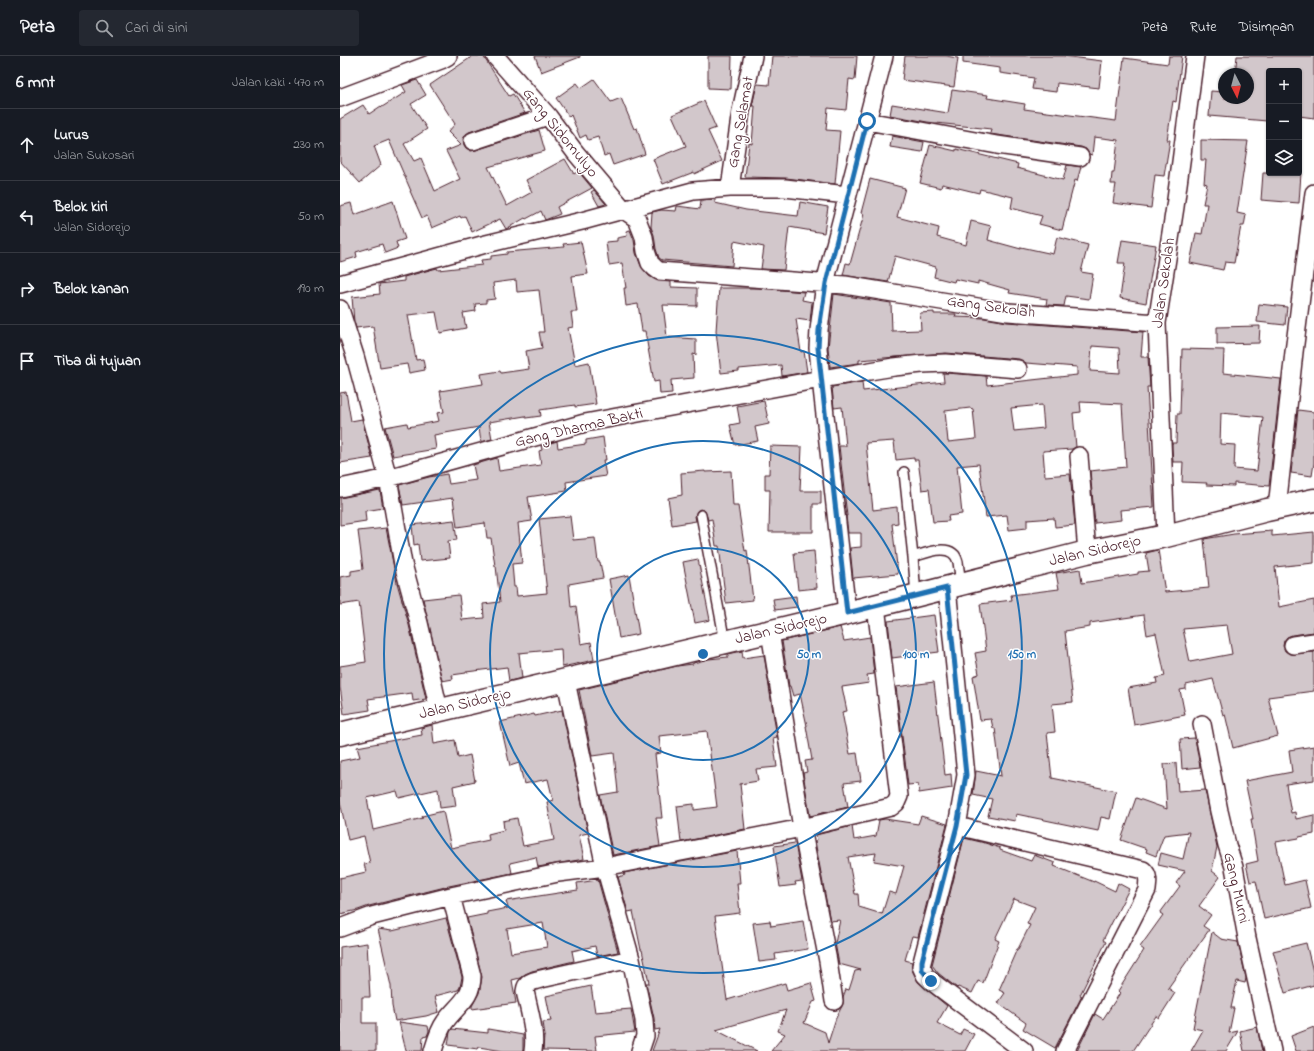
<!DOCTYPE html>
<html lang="id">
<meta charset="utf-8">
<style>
:root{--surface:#171b24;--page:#242831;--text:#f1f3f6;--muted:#9ea1a6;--line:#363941}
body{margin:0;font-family:"Indie Flower",sans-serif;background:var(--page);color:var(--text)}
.controls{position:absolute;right:12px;top:12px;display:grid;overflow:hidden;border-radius:4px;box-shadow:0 1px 3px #0004}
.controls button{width:36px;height:36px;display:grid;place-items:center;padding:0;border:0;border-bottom:1px solid var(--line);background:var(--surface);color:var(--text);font:20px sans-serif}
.compass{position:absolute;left:878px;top:12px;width:36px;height:36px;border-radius:50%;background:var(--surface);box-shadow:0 1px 3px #0004;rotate:174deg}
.stop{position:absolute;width:12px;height:12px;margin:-9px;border:3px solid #1f6fb2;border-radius:50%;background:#fff}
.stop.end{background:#1f6fb2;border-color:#fff;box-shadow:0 1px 4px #0008}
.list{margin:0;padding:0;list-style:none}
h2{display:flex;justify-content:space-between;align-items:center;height:52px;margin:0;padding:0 16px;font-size:17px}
h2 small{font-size:13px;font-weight:400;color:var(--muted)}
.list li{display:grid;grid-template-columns:26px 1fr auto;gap:12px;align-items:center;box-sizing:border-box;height:72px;padding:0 16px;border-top:1px solid var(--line)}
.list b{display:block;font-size:15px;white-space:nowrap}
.list p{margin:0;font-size:13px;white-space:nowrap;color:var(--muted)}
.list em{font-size:13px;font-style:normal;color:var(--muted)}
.icon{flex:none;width:22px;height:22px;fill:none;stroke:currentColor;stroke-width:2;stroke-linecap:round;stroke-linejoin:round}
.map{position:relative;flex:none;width:974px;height:995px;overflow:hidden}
header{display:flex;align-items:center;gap:24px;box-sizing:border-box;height:56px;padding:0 20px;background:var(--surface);border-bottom:1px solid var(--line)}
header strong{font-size:19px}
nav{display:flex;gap:22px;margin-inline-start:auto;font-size:14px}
.search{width:280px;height:36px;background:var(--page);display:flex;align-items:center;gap:10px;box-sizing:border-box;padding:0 14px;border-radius:4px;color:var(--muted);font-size:15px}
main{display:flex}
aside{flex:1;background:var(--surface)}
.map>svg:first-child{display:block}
.building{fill:#d2c7cb;stroke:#4a1f2b;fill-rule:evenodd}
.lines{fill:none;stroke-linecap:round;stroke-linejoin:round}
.lane-casing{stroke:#4a1f2b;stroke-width:12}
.street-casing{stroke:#4a1f2b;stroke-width:20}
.secondary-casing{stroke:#4a1f2b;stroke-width:25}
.lane{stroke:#fff;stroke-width:9}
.street{stroke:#fff;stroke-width:17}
.secondary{stroke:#fff;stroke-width:22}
.route{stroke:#1f6fb2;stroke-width:5}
.ring{fill:none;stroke:#1f6fb2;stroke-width:2}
.labels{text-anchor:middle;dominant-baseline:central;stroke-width:3;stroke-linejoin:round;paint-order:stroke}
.street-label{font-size:16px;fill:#4a1f2b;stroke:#fff}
.centre{fill:#1f6fb2;stroke:#fff;stroke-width:2}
.ring-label{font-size:12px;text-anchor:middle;font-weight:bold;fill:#1f6fb2;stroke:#fff;stroke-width:3;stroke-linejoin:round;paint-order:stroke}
</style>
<header>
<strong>Peta</strong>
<div class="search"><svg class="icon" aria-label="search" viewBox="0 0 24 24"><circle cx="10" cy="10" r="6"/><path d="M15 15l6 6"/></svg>Cari di sini</div>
<nav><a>Peta</a><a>Rute</a><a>Disimpan</a></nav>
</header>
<main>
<aside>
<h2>6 mnt<small>Jalan kaki · 470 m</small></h2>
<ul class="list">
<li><svg class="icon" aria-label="ahead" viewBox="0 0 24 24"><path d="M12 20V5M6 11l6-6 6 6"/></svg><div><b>Lurus</b><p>Jalan Sukosari</p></div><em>230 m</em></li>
<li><svg class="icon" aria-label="left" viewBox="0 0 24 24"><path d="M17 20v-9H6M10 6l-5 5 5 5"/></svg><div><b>Belok kiri</b><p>Jalan Sidorejo</p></div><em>50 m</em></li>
<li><svg class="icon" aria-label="right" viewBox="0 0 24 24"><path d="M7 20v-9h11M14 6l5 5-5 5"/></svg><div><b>Belok kanan</b></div><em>190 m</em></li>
<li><svg class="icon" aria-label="arrive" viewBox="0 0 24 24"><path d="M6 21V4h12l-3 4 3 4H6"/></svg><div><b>Tiba di tujuan</b></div></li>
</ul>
</aside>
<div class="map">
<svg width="974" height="995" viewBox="0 0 974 995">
<rect width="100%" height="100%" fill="#fff"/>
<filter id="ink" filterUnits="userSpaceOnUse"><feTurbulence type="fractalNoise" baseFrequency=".025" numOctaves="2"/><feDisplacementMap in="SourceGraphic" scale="8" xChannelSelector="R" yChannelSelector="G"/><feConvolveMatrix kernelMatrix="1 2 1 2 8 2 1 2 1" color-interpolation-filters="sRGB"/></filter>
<g filter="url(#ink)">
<path class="building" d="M133,0H143L169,40L173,38L185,57L129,76L126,78L123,83L124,89L126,92L131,95L136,94L199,74L205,95L148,111L167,150L192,136L186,124L225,103L234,118L238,115L252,132L217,151L220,158L205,164L201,155L186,163L185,162L166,173L160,163L132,176L125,160L121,162L120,160L92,172L87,160L82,162L70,135H71L49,84L34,90L41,109L20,127L0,105V63L23,49L29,58L41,50L42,51L66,36L62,29L77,24L86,39L71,48L87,73L64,88L74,105L81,102L95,135L120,123L106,95L121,89L108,76L115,68L90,29Z
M195,0H240V1L201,16Z
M368,0H392L391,33L368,32Z
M432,0H517L515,24L509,23L506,54L488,52L486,74L500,75L495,128L446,122L405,121L409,87L412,88L415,50H412L417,28L429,29Z
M565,0H606L618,2L614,31L562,24Z
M623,0H723L762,5L759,32L717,27L716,36L692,33L694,22L660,17V12L623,7Z
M829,0H842L836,46L833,45L827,84H830L824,120L815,119L811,152L773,147L776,128H771L772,117H774L778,84L754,81L752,99L749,98L746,93L741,91L650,78L651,73L587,66L550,59L552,48L608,57L612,34L648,39L647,42L685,48L684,53L776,65L784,2L828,8Z
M897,0H974V62L959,60V15H929V41L927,65L869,60L871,35L884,36V42H908V18H895Z
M254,23L271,46L281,42L294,73L297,72L305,98L273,109L269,98L264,100L258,81L248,84L246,79L240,82L231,59L229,61L216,42L237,27L241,32Z
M364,45L376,72L368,75L382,105L354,118V116L323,128L313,103L346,90L332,59Z
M552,80L584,86L582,96L550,91Z
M861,84L908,85L897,157L906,159L904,170H901L894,207L885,206L883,214L850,207L856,177L862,178L867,148H863L867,128L864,127L866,104H861Z
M590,89L616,95V93L678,108L677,112L723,124L727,109L741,111L737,125L735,124L722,174L699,168L702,160L671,152L673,141L640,133L639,137L602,128L601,132L580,127Z
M923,117H961L959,147L921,144Z
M530,123L565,132L557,161L599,172L597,181L626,189L631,165L651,170L648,184L681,193V191L713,198L717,181L748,189L741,216L753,218L749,243L726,240L724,250L706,249L707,243L669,237L670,234L638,225V228L615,223L614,226L594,221L596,211L555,200L548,226L503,219L506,207L510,208L524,158L521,157Z
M254,134L266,148L259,150L251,136Z
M375,143V147L406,154L458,160L460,146L488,151L484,177L449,171L444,214L421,213L424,191L394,185L392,210L322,204L319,202L316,193L314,179L311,171L312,156L321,154L336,155L337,150L360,153L361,144Z
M53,145L65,183L56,186L58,192L45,197L42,188L16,196L17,201L0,206V150L11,147L14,159Z
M290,174L294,184L296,197L301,210L309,220L318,225L331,226V231L357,232V250L323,249L327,281L356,283V299L353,298L354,322L331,324L332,337L320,338L319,325L314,326L305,275H302L298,248L286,250L284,232H286L282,207L269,209L266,186L277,185V182L287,180L286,175Z
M782,184L816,189L806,247L780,242L785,207H778Z
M241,186L248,218L232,220L237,256H231L233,271L228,272L235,309L249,306L256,348L235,351V349L200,354L201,360L186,362L185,360L149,366L152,383L141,386L139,371L94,379L96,393L53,400L45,371L67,367L68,371L99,365L97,357L104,356L100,335L143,328L141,318L160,315L161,317L189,313L186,295L202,292L199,276H204L199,234L177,236L176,224L153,227L155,243L146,244V247L135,248L136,255L123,257L126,272L100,277L96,256L68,259L76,304L83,303L85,314L69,317L67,308L40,312L33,270L16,272L14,266L12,241L40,238L39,228L64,225V221L97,212L98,214L142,209L141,204L151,203V200L167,198V196L224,191L223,188Z
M379,232H418L464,236L462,244L472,246L470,265L456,263L461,296L464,295L467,316L442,320L441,309L399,313V315L381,317L376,275Z
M494,238L551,247L552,275L581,274L580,257L594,256V258H616L615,261L644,262L667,266L803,276L801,301H808L810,331H807L814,451L780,454L781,464L755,467L750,415L786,411L782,348L740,346L741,356L733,357L736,391L732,393L703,395L705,420L730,418L735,469L715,471L714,462L687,464V472L669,474L667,459L646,461L639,408L617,410L622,458L608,460L609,465L593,466L589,433L582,434L578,404H574V402L556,404L554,385L526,387L533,454L557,451L558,467L552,468L558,518L513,522L510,492L521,491V477H508L506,460H507L499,390H506L502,351L494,352L492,331L522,326L523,335L604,326L603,317H606L646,320L647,329L737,319V311L686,307L683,305L679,303L606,297L519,304V307L490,311L488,292ZM752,290L779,292L780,317L750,315ZM702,349L704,372L674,375L671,352ZM630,352L633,353L636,383L608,386L605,355Z
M919,248L947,251L945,269L917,266Z
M920,270L919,287L877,288V271Z
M842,293L884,294L883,317L941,323L929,430L894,427V430L866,429L867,427L842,426L843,406H833L832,392V387H836L837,358H840ZM881,357L923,361L917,415L894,413L895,389L880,388Z
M6,336L11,365L22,363L32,402L0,407V337Z
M424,345L429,368L415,371L418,385L395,389L390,369L400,367L397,350Z
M958,354L974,356V407L972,420L951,417Z
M263,381L266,404H263L266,420L226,426L227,435L188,441L192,465L178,467L182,507L172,508L174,531H176L177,540L207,537L199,463L230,460L233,484L255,482L258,506H260L263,522L229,528L231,551L236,550L241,588L251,586L254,604L222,611L221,593L179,597L182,622L169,625L167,611L126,616V617L112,619L113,623L102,625L83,543L119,539L122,564L144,562L143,548L160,546L156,510H155L151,482H147L145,467L117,471L113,442L63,449L59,429L89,421L107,418L109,428L136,424L133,409L157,402L159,415L201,409L199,395L202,394L201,390L217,385L218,392L246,388V384Z
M430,390L462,391L460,435H481V448H473V476H429L430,434H425V418H429Z
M365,415V416L391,415L393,450H398L405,495L407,494L413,544L386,547L379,490H376L372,463L368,464L365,455L360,453L357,455L355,460L356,465L332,469L328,442L342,439L341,417Z
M40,434L43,452L25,455L26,465L0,469V442Z
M114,464L117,484L108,485L110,502L80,505L78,488L74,489L72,469Z
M46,472L57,527L69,569L86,643L73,645L72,637L28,643L30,654L4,658L0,631V610L26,606L19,546L0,549V521L11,519V515L23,513L18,475Z
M932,475V480L974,476V507L935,511L939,551L974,544V576L952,579L947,581L944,585L943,590L945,595L950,598L974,596V635L928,641L938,680L893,692L885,658L883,659L873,623L846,629V633L840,634L845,659L794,669L788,632L817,627L816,622L825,620L816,577L807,579L804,559L750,567V571L725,575L733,646L712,648L715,676L707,677L712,722L776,735L770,763L761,761L758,775L676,758L675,765L648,760L652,743L633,739L636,715L661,720L655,672H653L651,663L640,664L633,620L639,618L635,597L646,595L640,548L672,544L671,539L719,533L716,517L740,513L742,527L798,518V516L809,515L806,497L818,494L825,536L869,532L864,483L894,478ZM887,569L892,598L850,606L843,573Z
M474,495L477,532L458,534L454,497Z
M358,503L370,564L355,567L343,506Z
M289,519L299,578L279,582L269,523Z
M456,540L457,551L435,554L433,543Z
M594,559L599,596L552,602L548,565Z
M500,571L504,585L530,581L534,618L527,619L529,627L502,631L507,655L502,656L510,698L517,697L521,725L504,727L508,751L470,760L463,717L467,716L465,705L472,704L466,670H467L460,638L453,640L450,630H449L442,585Z
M402,595L403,602L424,599L437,681L433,682L437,711L416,713L418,725L400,728L405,773L341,786L337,750L354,748V754L377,751L367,675L319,680L321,697L315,698L322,762H316L320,790L273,799L260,739L278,736L274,697L252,700L239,634L337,610L353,608V607L369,603L388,601V598Z
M594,626L605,719L611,718L612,732L579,737L578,728L568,729L556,631Z
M222,654L248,777L239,779L244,803L198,811L196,801L170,807L172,817L109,830L29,850L18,854L0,858V822L26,816L24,808L30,807L24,780L8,784L0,745V705L20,701L17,691L82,679L81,672L92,669L94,688L115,684L118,702L130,699L135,725L113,730L116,750L100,752L98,733L59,742L57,735L27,742L33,774L83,762L82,760L103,755L111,792L149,784L148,778L164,774L163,765L177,762L183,790L214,784L207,746L213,744L208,723L184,728L179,707L170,710L160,666L194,658L195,660Z
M855,682L860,711L842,713L840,683Z
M974,690V724L946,728L951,757L955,756L956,763L974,759V778L959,781V782L936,786L945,829L965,824L971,852L924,863L916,825L910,826L906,808L918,805L911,763H913L905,725L952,716L949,694Z
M836,707L838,736L865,734L877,791L872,815L880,821L859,850L871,859L863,870L869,874L828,932L835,937L819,962L816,960L793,995H737L755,958L763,963L780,937L778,935L804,894L800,891L823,859L820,857L840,830L836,827L845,815L818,809L821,797L843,803L849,776L824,779L816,800L806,796L807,793L781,784L796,742L827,753L824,708Z
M581,760L607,768L578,881L572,880L565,904L572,906V914L578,926L607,950L597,967L620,979L623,973L634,978L625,995H431L445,978L438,975L446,954L376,974L417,995H312L320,973L315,974L314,962L306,927H309L302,894H301L293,855L288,856L278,821L285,819L284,817L397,795L400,827H397L400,857L375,860L387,944L445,927L447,934L471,927L476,945L473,946L464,967L485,976L488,987L496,962L503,948V941L506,933L509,934L515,915L521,914L499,908L495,887L500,864L490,865L475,785L477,784L476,779L512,770L514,784L536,780L539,764L545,763L578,768ZM536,797L534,805L564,810L556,838L549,836L542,858L519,851L518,838H515L508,801Z
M624,782L645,787L660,792V794L691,805L694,799L715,807L714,810L754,826V825L775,835L778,827L789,833L763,884L766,886L740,939L742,940L715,992L683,973L686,967L658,947L665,937L659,934L677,893H678L690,869L687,868L695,851L674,843L655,883L659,885L643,927L638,925L632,937L618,931L617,932L598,917L592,909Z
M455,787L462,825L455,826L456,829L440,831L434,790Z
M258,824L278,896L257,900L255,890L232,895L234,905L192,915L185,918L180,922L172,924L176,947L132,953V950L139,937L142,921L127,862L147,858V856L168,852L166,845L238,834L237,827ZM203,867L207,891L171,897L167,873Z
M106,862L122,921L120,931L118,934L95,940L99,956L86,960L55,965L52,950L51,930L38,873L52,875Z
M430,865L431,870L463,865L468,893L435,898L436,904L419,906L413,867Z
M872,876L881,883L898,886L906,922L905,927L897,925L891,952H894L889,977L898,975L886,995H851L863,974L853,972Z
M27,887L30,941H22V967H36V995H0V891Z
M966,887L974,920V929L945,937L933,895Z
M251,930L255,956L291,953L295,976L255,980L257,995L203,994L204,980H205L203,966L211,965L206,940Z
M59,966L88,970L89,975L87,980L83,981L82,995H66Z
M917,971L922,995H904L900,975Z
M974,971V995H956L951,980Z
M112,973L148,977V973L183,979V995H163L139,991L138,993L108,989L110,976Z"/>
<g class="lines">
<g class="lane-casing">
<path id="lane" d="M564,416L573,501L576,540
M361,459L385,586
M573,501C586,497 613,485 618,506C619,513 620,521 621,528"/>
</g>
<g class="street-casing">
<path id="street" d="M155,0L208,60L235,96L284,154L297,163L304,181L306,195L310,207L315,212L319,215L505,229L668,256L817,267
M0,42L101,4L108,0
M527,65L657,89L740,101
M133,85L208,60
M390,132L401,55L413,0
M0,228L142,189L242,165L353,135L390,132H445L507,139
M0,253L15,300L48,422L63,508L79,567L99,654
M739,400L747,496
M0,432L48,422L245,367L481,323L554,311L582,308L606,307L678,313
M937,452L954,296L974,137
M826,480L817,267L835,151L855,0
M607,532L626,719L617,770L581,910L585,919L591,925L684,995
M507,557L481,323L478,292L479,274L485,227L544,0
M430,576L462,772L488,905L494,945
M953,589L974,586
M226,625L265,811L291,903L304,964L305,980L300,995
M862,668L879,755L887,789L894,811L907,882L932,995
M617,770L803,814C809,819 808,826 807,834L725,995
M0,872L32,860L111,840L218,817L265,811L462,772L551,751L556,747L559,740L536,550
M93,995C96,985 99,974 105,966C117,949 132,943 132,920L111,840
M193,995C196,976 189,954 185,935C186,926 193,925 201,923L291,903"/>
</g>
<g class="secondary-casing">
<path id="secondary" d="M0,678L507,557L747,496L826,480L927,454L974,444"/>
</g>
<use href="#lane" class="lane"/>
<use href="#street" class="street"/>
<use href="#secondary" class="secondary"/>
</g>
</g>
<g class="lines" filter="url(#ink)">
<path class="route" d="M527,65L486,227L479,274L478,292L507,557L607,532L626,719L617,770L582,905V914L591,925"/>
</g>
<g class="ring">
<circle cx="363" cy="598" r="106"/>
<circle cx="363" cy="598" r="213"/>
<circle cx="363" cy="598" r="319"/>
</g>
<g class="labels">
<g class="street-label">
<text transform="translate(401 66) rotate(-80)">Gang Selamat</text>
<text transform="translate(220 77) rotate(51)">Gang Sidomulyo</text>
<text transform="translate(824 227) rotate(-82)">Jalan Sekolah</text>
<text transform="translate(651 251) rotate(8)">Gang Sekolah</text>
<text transform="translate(239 372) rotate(-13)">Gang Dharma Bakti</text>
<text transform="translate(755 495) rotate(-13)">Jalan Sidorejo</text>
<text transform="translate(441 573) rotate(-13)">Jalan Sidorejo</text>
<text transform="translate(125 648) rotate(-13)">Jalan Sidorejo</text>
<text transform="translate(896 832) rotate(77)">Gang Murni</text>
</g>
</g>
<circle cx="363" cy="598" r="6" class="centre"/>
<g class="ring-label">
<text x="469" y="602">50 m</text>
<text x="576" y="602">100 m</text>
<text x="682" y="602">150 m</text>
</g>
</svg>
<div class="controls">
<button>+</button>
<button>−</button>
<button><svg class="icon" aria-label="layers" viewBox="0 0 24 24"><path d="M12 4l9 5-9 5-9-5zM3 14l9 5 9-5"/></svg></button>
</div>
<svg class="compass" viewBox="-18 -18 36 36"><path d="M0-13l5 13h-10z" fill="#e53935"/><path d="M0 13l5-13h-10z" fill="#9ea1a6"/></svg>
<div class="stop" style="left:527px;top:65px"></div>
<div class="stop end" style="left:591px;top:925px"></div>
</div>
</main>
